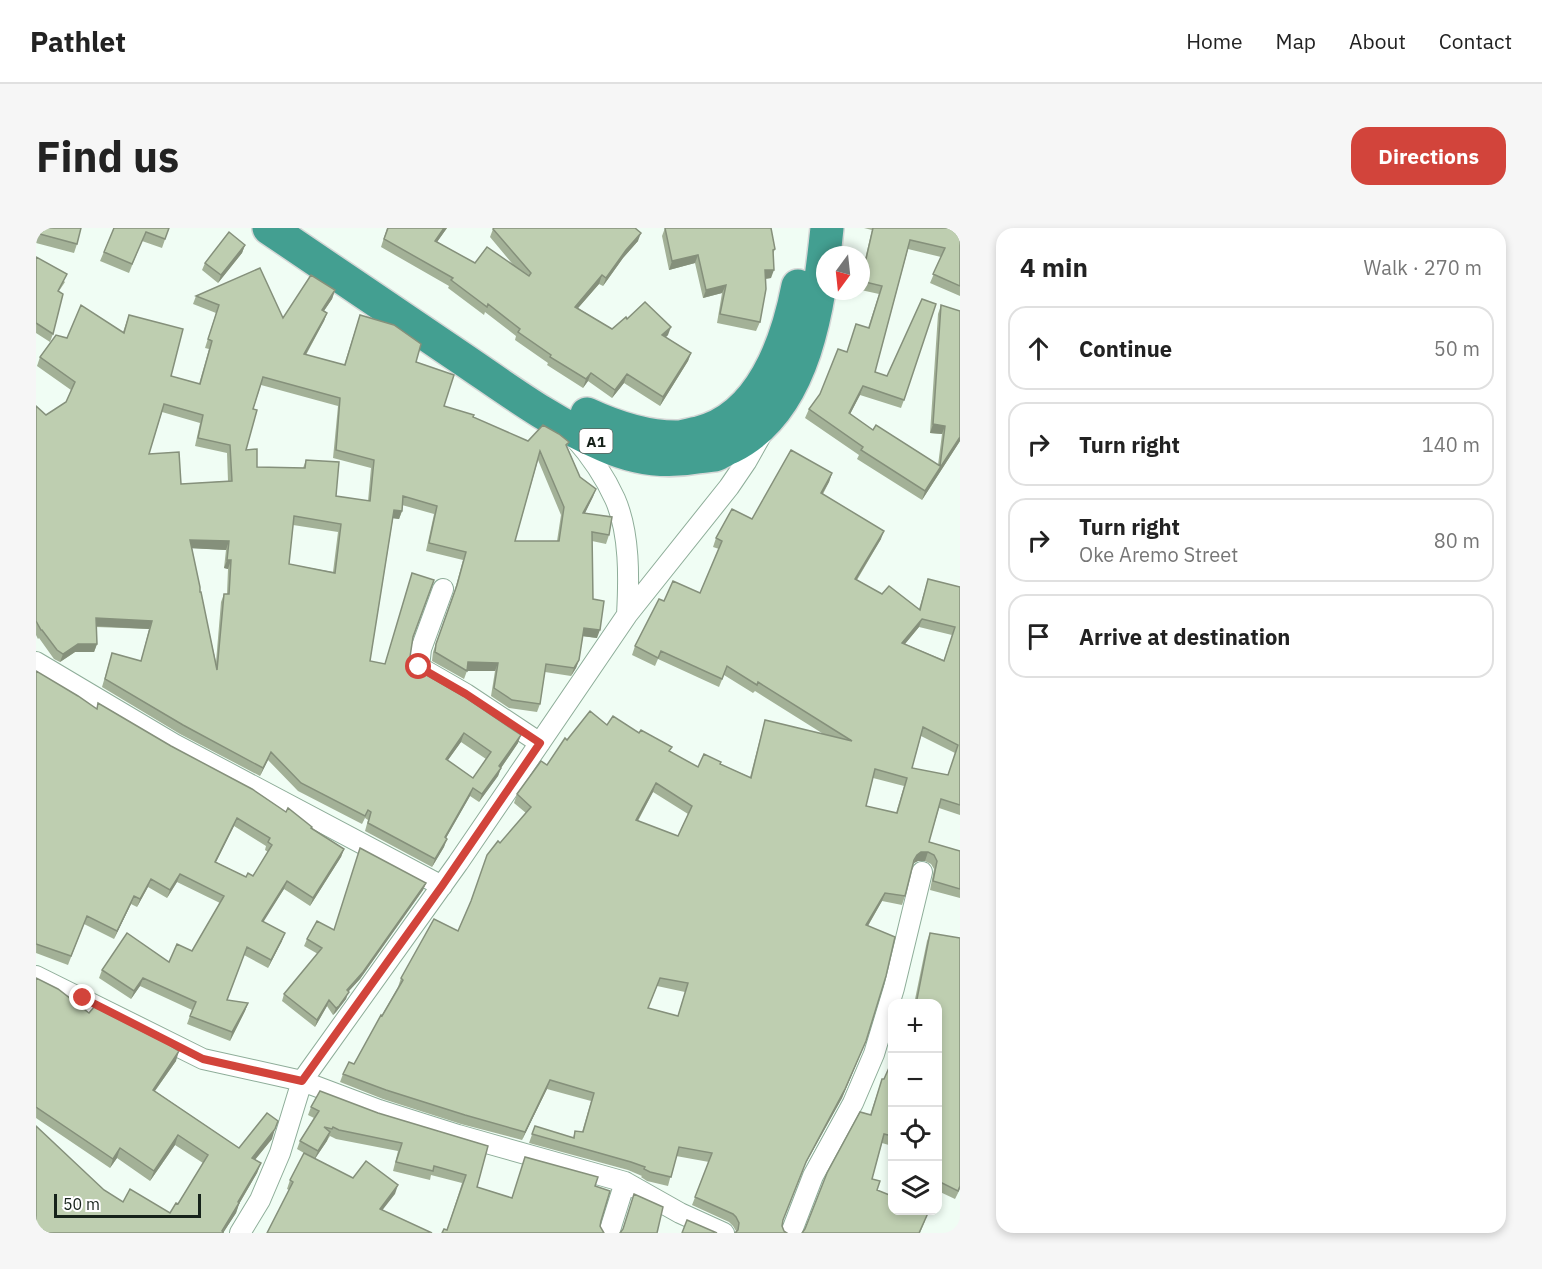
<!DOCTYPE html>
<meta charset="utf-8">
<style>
:root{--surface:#fff;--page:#f6f6f6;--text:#222;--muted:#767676;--line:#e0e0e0;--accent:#d2443b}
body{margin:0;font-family:"IBM Plex Sans",sans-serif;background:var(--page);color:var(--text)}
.controls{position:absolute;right:18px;bottom:18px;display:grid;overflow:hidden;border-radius:12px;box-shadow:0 3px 9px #0003}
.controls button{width:54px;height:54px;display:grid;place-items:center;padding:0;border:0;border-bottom:2px solid var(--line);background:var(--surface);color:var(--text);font:30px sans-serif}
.compass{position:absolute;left:780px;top:18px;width:54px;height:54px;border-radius:50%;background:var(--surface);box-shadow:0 3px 9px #0003;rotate:195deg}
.scale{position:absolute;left:18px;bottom:15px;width:147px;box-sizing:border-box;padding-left:6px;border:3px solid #16221a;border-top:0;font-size:16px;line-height:21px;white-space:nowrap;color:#16221a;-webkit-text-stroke:4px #fff;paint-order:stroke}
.stop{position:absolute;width:18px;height:18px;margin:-14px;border:4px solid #d2443b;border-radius:50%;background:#fff}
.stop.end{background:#d2443b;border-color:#fff;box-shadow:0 2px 6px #0008}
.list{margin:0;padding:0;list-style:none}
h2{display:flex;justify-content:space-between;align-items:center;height:78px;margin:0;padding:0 24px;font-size:26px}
h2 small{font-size:20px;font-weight:400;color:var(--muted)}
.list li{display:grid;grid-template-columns:39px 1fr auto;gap:18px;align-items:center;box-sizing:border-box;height:84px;margin:0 12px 12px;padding:0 12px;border:2px solid var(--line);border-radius:18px}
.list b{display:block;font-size:22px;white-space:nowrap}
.list p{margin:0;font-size:20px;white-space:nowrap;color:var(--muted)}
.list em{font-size:20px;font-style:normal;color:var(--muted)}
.icon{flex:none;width:33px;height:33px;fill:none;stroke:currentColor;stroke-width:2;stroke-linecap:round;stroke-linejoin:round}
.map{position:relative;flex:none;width:924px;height:1005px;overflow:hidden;border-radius:18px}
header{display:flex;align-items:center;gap:36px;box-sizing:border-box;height:84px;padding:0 30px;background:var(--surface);border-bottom:2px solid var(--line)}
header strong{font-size:28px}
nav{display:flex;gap:33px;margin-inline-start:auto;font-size:21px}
.intro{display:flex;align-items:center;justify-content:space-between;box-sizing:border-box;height:144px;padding:0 36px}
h1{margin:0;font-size:42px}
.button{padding:15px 27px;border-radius:18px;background:var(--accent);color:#fff;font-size:21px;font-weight:700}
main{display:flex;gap:36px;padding:0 36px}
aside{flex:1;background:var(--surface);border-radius:18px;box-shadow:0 3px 9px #0003}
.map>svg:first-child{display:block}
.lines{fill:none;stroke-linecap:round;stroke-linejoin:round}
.street-casing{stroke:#8ead99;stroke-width:22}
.highway-casing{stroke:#d5d7d6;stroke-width:36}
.street{stroke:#fff;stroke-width:20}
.highway{stroke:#439f91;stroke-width:33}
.wall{fill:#a3b197;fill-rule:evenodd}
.shaded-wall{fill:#85907b}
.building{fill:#beceb0;stroke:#85907b;stroke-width:1.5;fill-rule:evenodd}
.route{stroke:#d2443b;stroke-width:8}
.labels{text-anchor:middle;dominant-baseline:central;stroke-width:6;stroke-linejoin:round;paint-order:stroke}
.shield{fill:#fff;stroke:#5c645f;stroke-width:1.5}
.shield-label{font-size:15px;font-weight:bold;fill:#16221a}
</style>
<header>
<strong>Pathlet</strong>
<nav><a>Home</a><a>Map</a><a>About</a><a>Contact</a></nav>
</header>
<div class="intro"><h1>Find us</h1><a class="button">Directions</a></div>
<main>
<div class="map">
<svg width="924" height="1005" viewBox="0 0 924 1005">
<rect width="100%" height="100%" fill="#f0fdf4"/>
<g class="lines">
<g class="street-casing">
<path id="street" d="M538,209C554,227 569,249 579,271C594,305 593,351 591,387
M407,361L385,421L383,439L430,466L504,515
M0,434L138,516L406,658
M0,748L167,831L266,853L343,882L422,907L589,954L644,985L688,1005
M204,1005L224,972L244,925L266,853L422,635L591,387L693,259L710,234L728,202
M573,1005L589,954
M755,1005L777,948L817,875L838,826L858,760L886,644"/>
</g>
<g class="highway-casing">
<path id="highway" d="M233,0C297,43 361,87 425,130C471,161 516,195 568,217C597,230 629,235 661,229C667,228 673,228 679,227C684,225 690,221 695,219C771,181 783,76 791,0
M551,186C579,199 613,210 644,209C650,208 656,206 662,205C725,190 751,115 762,58"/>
</g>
<use href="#street" class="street"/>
<use href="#highway" class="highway"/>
</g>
<path class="wall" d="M0,0L41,16L38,25L0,15Z
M78,0H133L126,20L106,13L93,45L64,33Z
M351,0H411L401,14L439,35L479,39L454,9L457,1L602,13L587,30L567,58L563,56L542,80L576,101L591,91L632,107L629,109L655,125L652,133L624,178L588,155L576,170L552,153L547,160L511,137L512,135L479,112L480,108L449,84L448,87L412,60L413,58L345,19Z
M629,0L739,21L737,26L735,50L730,51L724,94L720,103L681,95L686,65L667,70L659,35L633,42L626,8Z
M828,0H924V68L894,55L905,29L872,21L839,144L868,172L865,180L824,167L814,186L837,202L902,237L906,206L894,205L902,86L905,77L924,213L886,272L821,231L823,227L769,190L773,181L784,166L811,124L832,100L843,66L825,62V40L828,30L829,31L836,2Z
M209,17L206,25L182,55L166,42L169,35Z
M0,29L29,54L23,63L17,106L14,114L0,105Z
M299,62L296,71L288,83L291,85L288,93L270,127L308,137L324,87L380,134L408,178L492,213L533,214L531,218L544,249L560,261L549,285L573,307L570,316L556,313L557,371L561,410L547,408L543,432L540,440L535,448L509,444L504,476L501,484L473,480L455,468L459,443H431L428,451L396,433L397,424L418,365L427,332L390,323L398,286L366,277V283L363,291L357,290L334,433L349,436L376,345L377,409L374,429L376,437L380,441L482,515L465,540L462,548L443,574L434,568L410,610L408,619L396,639L329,603L332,592L329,590L326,596L262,563L232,532L224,548L144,506L66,459L76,425L105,433L113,401L60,399L61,416L58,424H39L24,434L18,431L3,410L2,411L0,407V178L10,187L30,174L35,162L1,138L4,129L31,110L87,104L93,87L135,148L163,156L173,121L169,120L180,85L157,76L160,68L247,90ZM225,157L302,178L297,230L335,240L332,273L300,268L270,232L267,240L221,239L210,222L217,181ZM126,184L164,195L159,218L191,225L192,253L145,256L113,226ZM502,232L525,287L521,313H479ZM257,297L302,304L297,344L253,336ZM156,320L190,322L188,340L192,341L191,366H188L185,374L180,434L164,364ZM425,514L450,531L437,550L411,533Z
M796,245L793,254L787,266L845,311L821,352L846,366L883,381L892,351L924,359V587L903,580L893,614L924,623V670L894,662L898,641L895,636L889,633H882L878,635L876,638L869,668L866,677L846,673L832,698L830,813L806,870L766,942L699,1005L700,1003L697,998L693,994L656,977L673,934L640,928L632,958L611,953L605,949L606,948L592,942L493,915L499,898L537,910L539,903L546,904L555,873L511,861L486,912L425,896L347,871L304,854L307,846L318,836L362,759L365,750L422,703L464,615L490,585L478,575L481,566L511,537L531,512L571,497L634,524L662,539L684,536L714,549L729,492L789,507L719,463L717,465L688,447L683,459L622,431L619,438L596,427L599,418L628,373L664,365L683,321L677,319L680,310L716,291ZM883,399L916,407L908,432L869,416ZM885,508L919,525L912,547L876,540ZM837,550L868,558L860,585L830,578ZM617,564L652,586L642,608L602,593ZM621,758L649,764L642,788L612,780Z
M0,443L60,481L135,518L276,599L275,600L308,621L305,629L274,678L248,661L227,693L246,713L232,740L208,727L191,772L212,775L209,783L194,813L151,796L156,782L104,758L95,771L63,750L66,742L133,734L156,723L184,675L141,654L131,670L112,659L101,679L95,676L78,711L48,696L32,737L0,725ZM198,598L230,618L229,622L232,624L217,648L210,649L180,634Z
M390,655L387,662L324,751L312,764L310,771L300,784L297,787L291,778L279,799L246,773L248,766L282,726L268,718L271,711L297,702Z
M894,705L924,961L919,971L902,963V776H878L891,713Z
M0,750L53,785L140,833L119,863L203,920L236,911L219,932L225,935L221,945L203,976L200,985L187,1005H0L68,962L87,974L134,985L142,976L167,935L139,917L114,953L81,930L74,940L0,890Z
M856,833V918L846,915L836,951L841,962L889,993L884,1005H766L834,887L846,851H848Z
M275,879L342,885L452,918L441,959L476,970L559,958L565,993L564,998L567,1004L411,1002L426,955L395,947L394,952L357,943L362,923L300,911L294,908L279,931L317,950L359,966L253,962L251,961L254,952L268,925L261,921L264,913L278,890L272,887Z"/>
<path class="shaded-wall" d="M408,0H411L396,21L399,13Z
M605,5L602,13L587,30L567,58L570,50L590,22Z
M209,17L206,25L182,55L185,47Z
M662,27L659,35L633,42L636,33Z
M729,42H738L735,50L726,51Z
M566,47L563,56L536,87L539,79Z
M690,57L686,65L667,70L670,62Z
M299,62L296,71L283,90L286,82Z
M291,85L288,93L265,135L268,126Z
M635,99L632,107L623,116L626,107Z
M655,125L652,133L624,178L627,169Z
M555,145L552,153L547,160L550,151Z
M591,146L588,155L576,170L579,162Z
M827,158L824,167L810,194L813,185Z
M897,196L909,198L906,206L894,205Z
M924,209V213L886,272L889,263Z
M796,245L793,254L782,273L785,265Z
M560,261L557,269L545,293L547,285Z
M358,282L366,283L363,291L355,290Z
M848,303L845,311L816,359L819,351Z
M154,312L193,313L190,322L151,320Z
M191,332H195L192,341L188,340Z
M60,390L116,393L113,401L57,398Z
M886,391L883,399L863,423L866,415Z
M548,400L564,402L561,410L545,408Z
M42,416H61L58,424H39L24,434L27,426Z
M543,432L540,440L535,448L538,440Z
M432,434L462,435L459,443H429Z
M428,505L425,514L407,539L410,531Z
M485,507L482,515L465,540L462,548L443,574L446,566L463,538Z
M235,524L232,532L224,548L227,540Z
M620,555L617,564L597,601L600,592Z
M437,560L434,568L406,617L409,609Z
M201,590L198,598L176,642L179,634Z
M411,611L408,619L396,639L399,631Z
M308,621L305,629L274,678L277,670Z
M885,624H892L889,633H882L878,635L875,641L881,627Z
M144,646L141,654L131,670L134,662Z
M115,651L112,659L101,679L104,671Z
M251,653L248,661L223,701L226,693Z
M390,655L387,662L324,751L312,764L310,771L300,784L297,787L300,780L311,762Z
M849,665L846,673L827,706L830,697Z
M98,668L95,676L78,711L81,703Z
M249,705L246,713L232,740L235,732Z
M107,750L104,758L95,771L98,763Z
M293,772L291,778L279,799L281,792Z
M212,775L209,783L194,813L196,804Z
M830,813L806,870L766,942L770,934Z
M143,823L140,833L113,871L117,862Z
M514,852L511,861L486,912L489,904Z
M239,901L236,911L212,940L216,930Z
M294,904L291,913L278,932L282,923Z
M142,907L139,917L114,953L118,943Z
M84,920L81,930L74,940L77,931Z
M225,935L221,945L203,976L200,985L187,1005H186L202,974Z
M362,957L359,966L341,989L344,981Z"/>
<path class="building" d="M0,0H45L41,16L0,5Z
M78,0H133L129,11L110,4L96,36L68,24Z
M352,0H408L399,13L439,35L451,19L493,48L495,45L457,1L458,0H599L605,5L590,22L570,50L566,47L539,79L576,101L590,89L591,91L609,74L635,99L626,107L655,125L627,169L591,146L579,162L555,145L550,151L514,129L515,127L482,104L484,101L452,76L451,79L415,52L417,50L348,11Z
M629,0H735L739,21L737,22L738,42H729L730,61L724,94L684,86L690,57L670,62L662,27L636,33Z
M837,0H924V58L897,46L909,20L874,12L839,144L851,148L886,71L900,76L868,172L827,158L813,185L837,202L840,197L904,238L909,198L897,196L905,77L924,83V209L889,263L825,222L827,219L773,181L784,166L802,121L811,124L820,96L833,100L846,58L825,53V42L828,30L830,31Z
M193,4L209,17L185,47L169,35Z
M0,29L31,46L22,63L27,66L17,106L0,95Z
M224,40L247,90L275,47L299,62L286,82L291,85L268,126L309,137L324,87L358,97L385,116L380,134L418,147L408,178L438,187L437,189L492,213L507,197L523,206L533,214L530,217L544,249L560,261L547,285L576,289L573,307L556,304L557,371L568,373L564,402L548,400L543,432L538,440L510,436L504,476L476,472L458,460L462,435L432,434L431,443L399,424L400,416L421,357L430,324L393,315L401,278L367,268L366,283L358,282L334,433L349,436L376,345L398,352L377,409L374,429L376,437L380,441L427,468L485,507L463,538L465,540L446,566L437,560L409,609L411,611L399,631L332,595L335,584L332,582L329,588L265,555L235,524L227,540L147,497L69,451L76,425L105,433L116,393L60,390L61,416H42L27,426L21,422L6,402H5L0,393V178L10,187L30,174L39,154L4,129L20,107L31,110L45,77L88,105L93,87L147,101L135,148L164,156L176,113L172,111L183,77L160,68ZM227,149L304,170L300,222L338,232L334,273L300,268L303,234L270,232L269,240L221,239V221L210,222L221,182L217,181ZM128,176L167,187L162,210L194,217L196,253L145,256L143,224L113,226ZM504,223L528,279L523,313H479ZM258,288L305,296L299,345L253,336ZM154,312L193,313L191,332H195L193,366H188L181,442L165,364H164V359ZM428,505L455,524L437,550L410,531Z
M755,222L796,245L785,265L848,303L819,351L846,366L853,358L884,382L892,351L924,359V577L905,571L893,614L924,623V661L897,653L901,633L898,627L892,624H885L881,627L878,632L869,668L849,665L830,697L859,709L850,748L830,813L809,861L770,934L747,992L746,998L748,1003L751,1005H699L702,1002L703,995L700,989L697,986L659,969L676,925L643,919L635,949L614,944L608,941L609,939L595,934L496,906L499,898L538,910L539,903L547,904L558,865L514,852L489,904L429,887L350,862L307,846L313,834L318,836L345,787L346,788L367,752L365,750L398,691L422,703L435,673L451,627L462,613L464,615L495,579L481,566L505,533L511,537L529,510L531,512L554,483L571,497L577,488L603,505L605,502L636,519L633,523L662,539L668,526L685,534L684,536L715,550L729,492L816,513L722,454L721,457L691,438L686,451L625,423L622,430L599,418L623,371L628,373L637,353L664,365L686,313L680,310L696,281L716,291ZM886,391L919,399L908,433L866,415ZM887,499L922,517L912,547L876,540ZM839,541L871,550L861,585L830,578ZM620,555L656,578L642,608L600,592ZM624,750L652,755L642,788L612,780Z
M0,443L42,468L61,481L62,475L135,518L216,561L250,584L252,580L276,599L275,600L308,621L277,670L251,653L226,693L249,705L235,732L211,719L191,772L212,775L196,804L154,788L160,774L107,750L98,763L66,742L91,705L133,734L141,716L156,723L188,668L144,646L134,662L115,651L104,671L98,668L81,703L51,688L35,728L0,716ZM201,590L234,610L232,614L236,617L217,648L212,645L210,649L179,634Z
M324,620L390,655L327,744L311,762L313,764L303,778L300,780L293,772L281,792L248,766L286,720L271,711L281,693L298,702Z
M894,705L924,710V958L922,963L902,953V776H880Z
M0,750L22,761L53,785L58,779L132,816L143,823L117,862L203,920L231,885L242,893L239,901L216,930L225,935L202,974L203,975L186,1003L187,1004V1005H0V898L68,962L87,974L94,961L134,985L140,975L142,976L172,927L142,907L118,943L84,920L77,931L0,879Z
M856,833V908L848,906L836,951L844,953L841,962L856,968V982H888L892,985L883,1005H766L769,1001L791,945L824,884L835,887L846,851H848Z
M284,863L342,885L452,918L441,959L476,970L489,929L562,949L559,958L574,963L565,993L564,998L568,1005H406L408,1001L411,1002L430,947L398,938L397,943L360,934L366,915L303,902L297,899L296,901L288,899L294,904L282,923L264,913L283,883L275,879Z
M268,925L317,950L330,933L362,957L344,981L396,1005H231L257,954L254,952Z
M598,966L627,979L621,1005H584L587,1001Z
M651,992L681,1005H646Z"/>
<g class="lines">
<path class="route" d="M47,770L167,831L266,853L406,658L504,515L430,466L383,439"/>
</g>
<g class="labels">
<rect class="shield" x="543.5" y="201" width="33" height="24" rx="4.5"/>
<g class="shield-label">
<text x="560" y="213">A1</text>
</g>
</g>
</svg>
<div class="controls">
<button>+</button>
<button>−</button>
<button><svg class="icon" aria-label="locate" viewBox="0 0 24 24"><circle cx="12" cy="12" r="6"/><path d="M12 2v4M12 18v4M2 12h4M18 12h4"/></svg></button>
<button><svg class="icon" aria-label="layers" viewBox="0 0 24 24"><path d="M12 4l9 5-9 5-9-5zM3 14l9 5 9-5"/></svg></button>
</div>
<svg class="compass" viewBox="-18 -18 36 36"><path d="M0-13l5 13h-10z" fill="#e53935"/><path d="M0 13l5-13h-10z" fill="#767676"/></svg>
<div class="scale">50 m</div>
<div class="stop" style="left:383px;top:439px"></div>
<div class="stop end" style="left:47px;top:770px"></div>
</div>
<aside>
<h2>4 min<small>Walk · 270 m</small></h2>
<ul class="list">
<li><svg class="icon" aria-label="ahead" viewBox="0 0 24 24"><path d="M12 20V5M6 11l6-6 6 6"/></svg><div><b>Continue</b></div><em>50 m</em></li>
<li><svg class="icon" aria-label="right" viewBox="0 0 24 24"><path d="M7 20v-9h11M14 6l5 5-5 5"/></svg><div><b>Turn right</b></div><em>140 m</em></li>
<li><svg class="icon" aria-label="right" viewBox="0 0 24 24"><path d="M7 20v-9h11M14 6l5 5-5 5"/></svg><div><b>Turn right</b><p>Oke Aremo Street</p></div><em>80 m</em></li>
<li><svg class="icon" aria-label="arrive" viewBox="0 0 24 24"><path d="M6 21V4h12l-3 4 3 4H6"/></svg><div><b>Arrive at destination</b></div></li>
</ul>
</aside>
</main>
